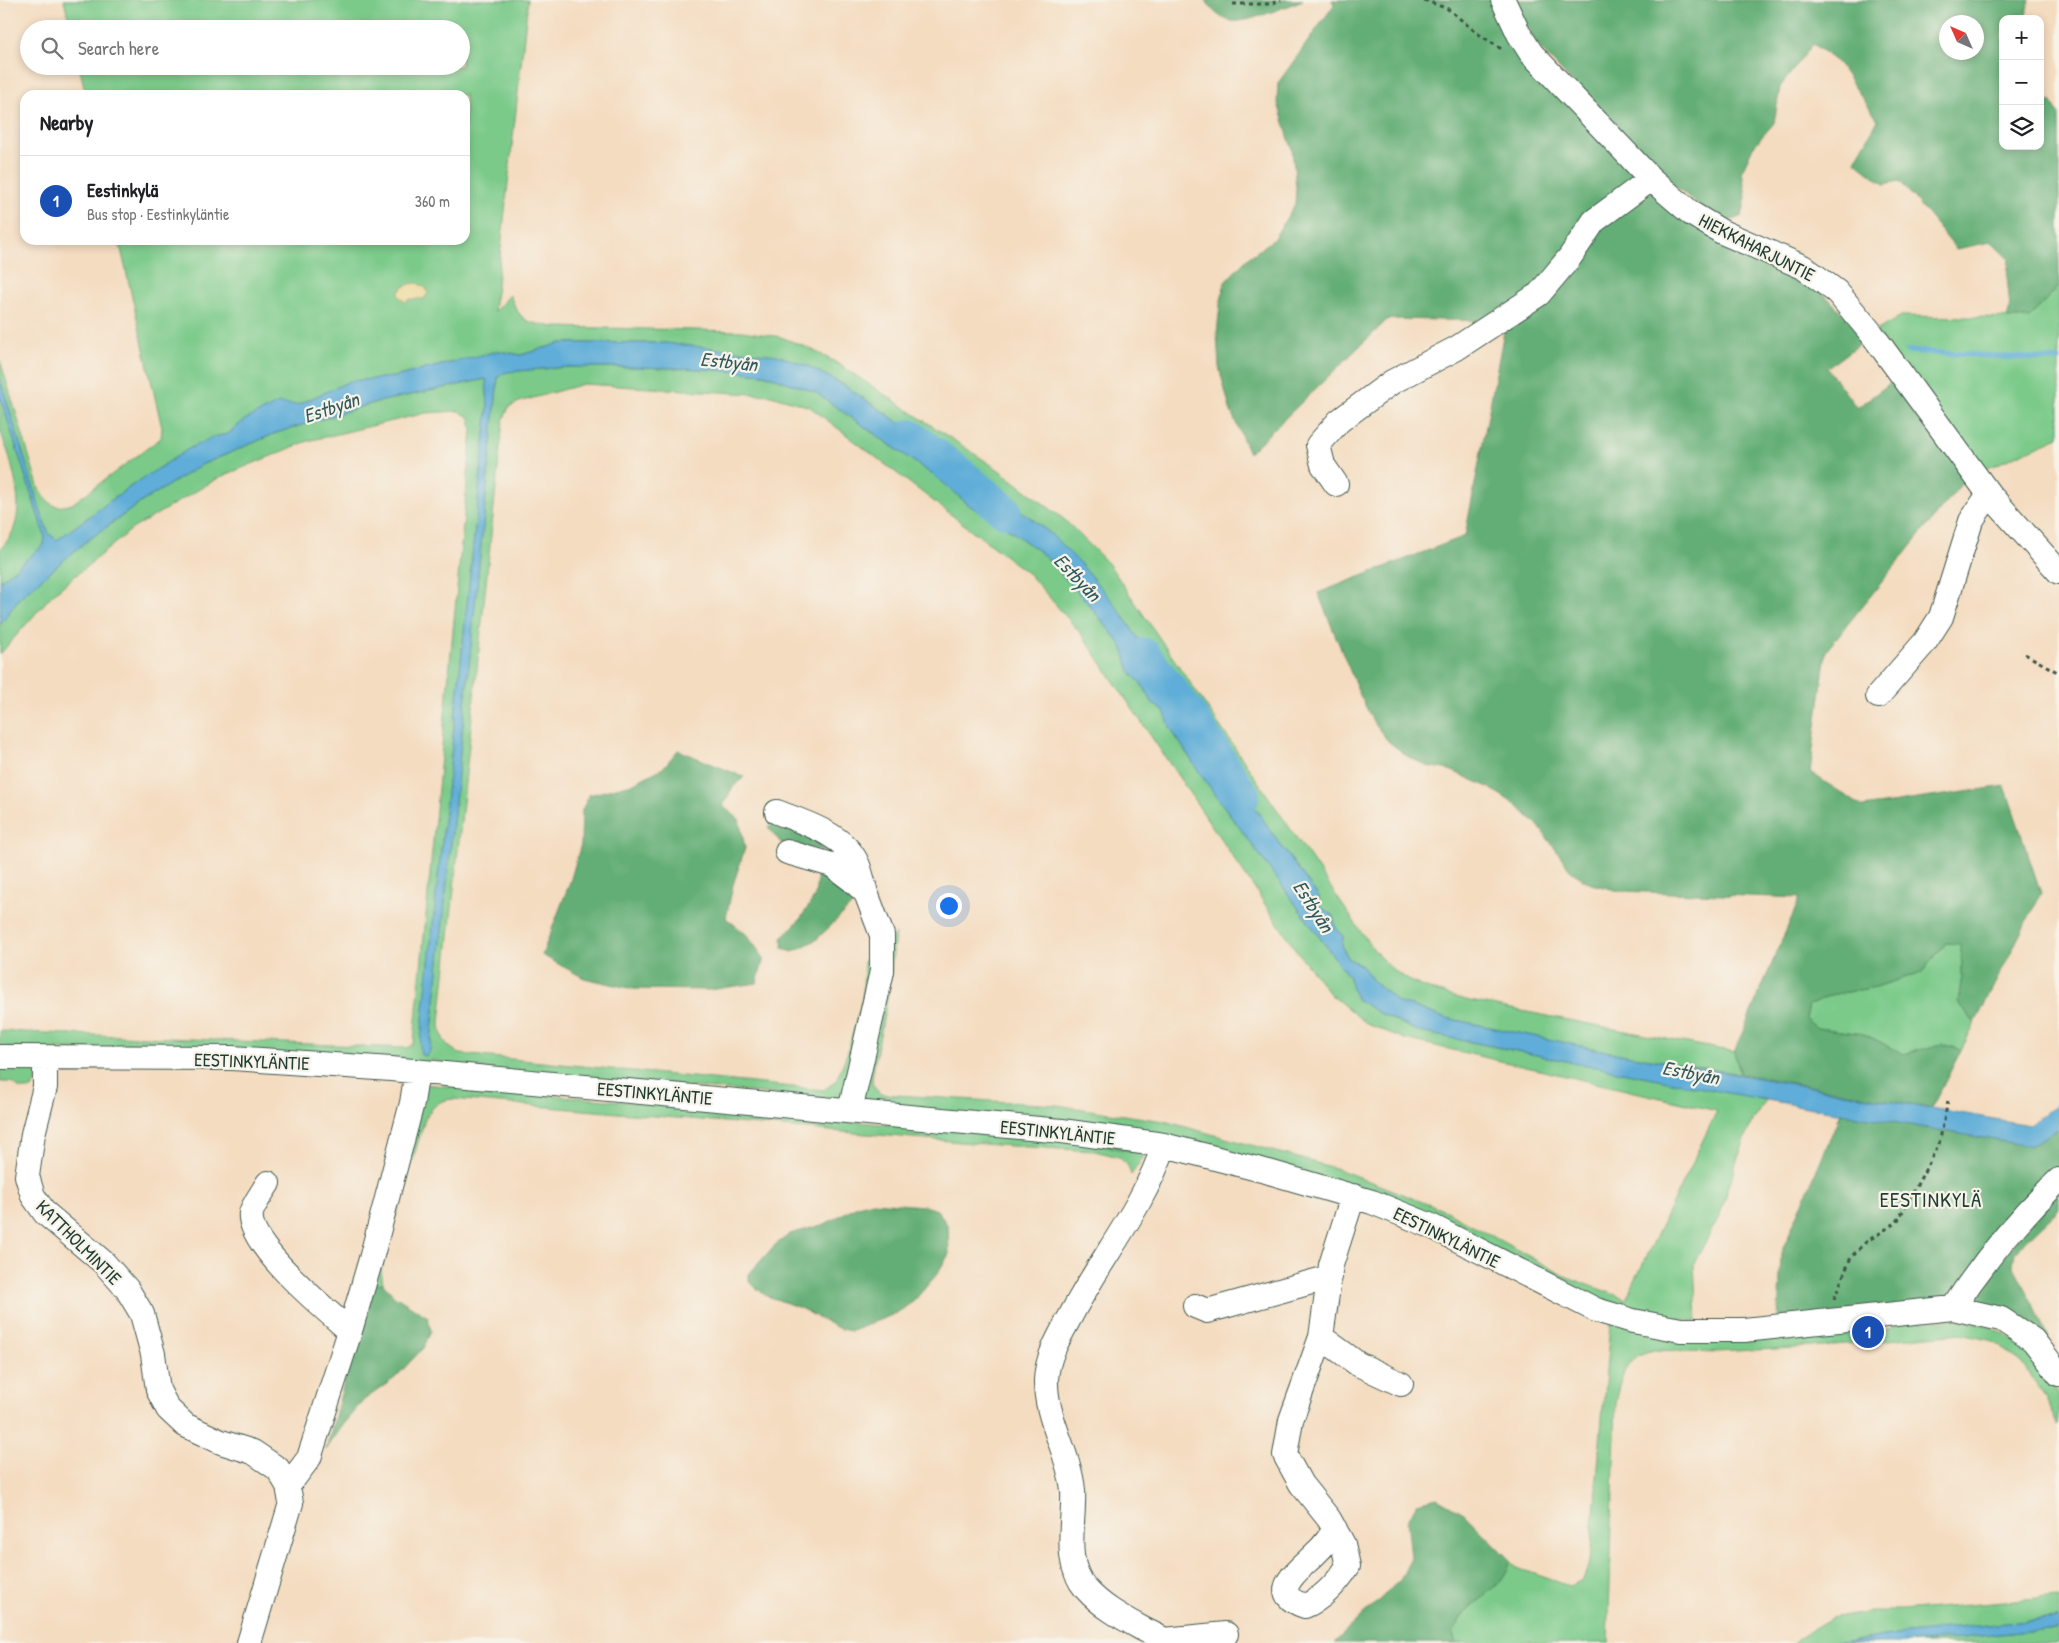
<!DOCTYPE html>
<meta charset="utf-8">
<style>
:root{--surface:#fff;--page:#f2f2f2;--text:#202124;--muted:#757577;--line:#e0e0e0;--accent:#0f766e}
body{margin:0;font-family:"Patrick Hand",sans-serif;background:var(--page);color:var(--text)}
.controls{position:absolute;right:15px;top:15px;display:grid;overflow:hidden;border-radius:10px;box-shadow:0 2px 8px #0003}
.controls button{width:45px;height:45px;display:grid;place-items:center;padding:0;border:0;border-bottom:1px solid var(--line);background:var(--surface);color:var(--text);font:25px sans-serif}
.compass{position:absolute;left:1939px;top:15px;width:45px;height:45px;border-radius:50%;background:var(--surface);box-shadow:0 2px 8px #0003;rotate:315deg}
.you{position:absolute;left:948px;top:905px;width:18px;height:18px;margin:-12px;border:4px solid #fff;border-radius:50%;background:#1a73e8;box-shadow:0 0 0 8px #1a73e833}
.badge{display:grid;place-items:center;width:32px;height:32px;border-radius:50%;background:var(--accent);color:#fff;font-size:16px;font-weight:700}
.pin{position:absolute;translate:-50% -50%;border:2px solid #fff;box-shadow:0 1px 5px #0006}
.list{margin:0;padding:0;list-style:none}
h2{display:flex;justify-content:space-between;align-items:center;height:65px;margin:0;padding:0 20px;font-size:21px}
h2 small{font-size:16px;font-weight:400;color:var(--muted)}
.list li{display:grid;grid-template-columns:32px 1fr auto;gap:15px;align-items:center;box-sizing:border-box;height:90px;padding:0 20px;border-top:1px solid var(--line)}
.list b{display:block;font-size:19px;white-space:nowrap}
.list p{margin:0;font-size:16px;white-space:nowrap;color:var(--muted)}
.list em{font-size:16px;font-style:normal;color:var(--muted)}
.icon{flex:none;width:28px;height:28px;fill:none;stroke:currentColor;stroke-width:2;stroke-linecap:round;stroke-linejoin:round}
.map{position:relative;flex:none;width:2059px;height:1643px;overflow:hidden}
.search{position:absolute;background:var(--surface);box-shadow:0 2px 8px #0003;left:20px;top:20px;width:450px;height:55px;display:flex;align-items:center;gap:12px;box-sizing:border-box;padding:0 18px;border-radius:28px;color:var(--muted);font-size:19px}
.panel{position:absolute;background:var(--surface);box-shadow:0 2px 8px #0003;left:20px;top:90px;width:450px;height:155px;border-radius:15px}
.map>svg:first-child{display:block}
.green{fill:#7bca8a;stroke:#4d845f}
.forest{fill:#64ae76;stroke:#427655;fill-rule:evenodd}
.sand{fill:#eeda9e;stroke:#868c69}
.water{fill:#5eadd8;stroke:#3e7586}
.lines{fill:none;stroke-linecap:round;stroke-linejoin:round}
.stream{stroke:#5eadd8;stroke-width:5.5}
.river{stroke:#5eadd8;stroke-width:34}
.minor-casing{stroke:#3f5549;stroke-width:26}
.path{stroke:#3f5549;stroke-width:3;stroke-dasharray:4 4;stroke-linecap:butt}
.minor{stroke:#fff;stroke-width:24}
.labels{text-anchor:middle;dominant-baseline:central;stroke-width:4.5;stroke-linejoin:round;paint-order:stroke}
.street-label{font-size:19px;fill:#1f3d34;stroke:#f7f3e8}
.water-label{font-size:20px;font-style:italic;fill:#2f595d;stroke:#f7f3e8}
.quarter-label{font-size:21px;letter-spacing:1px;fill:#1f3d34;stroke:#f7f3e8}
</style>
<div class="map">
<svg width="2059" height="1643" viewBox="0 0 2059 1643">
<rect width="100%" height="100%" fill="#f7f3e8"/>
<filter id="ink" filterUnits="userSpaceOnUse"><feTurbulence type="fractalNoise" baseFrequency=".02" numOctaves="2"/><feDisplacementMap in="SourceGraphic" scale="10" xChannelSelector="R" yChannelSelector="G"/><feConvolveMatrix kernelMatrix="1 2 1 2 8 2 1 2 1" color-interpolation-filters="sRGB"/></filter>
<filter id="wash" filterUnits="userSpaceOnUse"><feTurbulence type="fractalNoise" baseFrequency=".0096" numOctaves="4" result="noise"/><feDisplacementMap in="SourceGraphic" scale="20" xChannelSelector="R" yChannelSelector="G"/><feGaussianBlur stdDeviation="1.12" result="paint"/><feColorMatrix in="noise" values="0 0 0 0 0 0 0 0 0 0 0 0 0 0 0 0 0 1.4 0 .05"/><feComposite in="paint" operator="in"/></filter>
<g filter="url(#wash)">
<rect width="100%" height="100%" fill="#f4dcc0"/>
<path class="green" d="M64,0H528L494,312L510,295C521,323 526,322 554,327L742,331L781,337L811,349L837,363L1002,472L1065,520L1108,563L1366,939C1372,947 1378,956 1386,963C1408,986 1441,993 1470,1001L1734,1052L1741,1074L1620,1054L1441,1017L1415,1007L1399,1003L1375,983L1362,966L1349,959L1342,947L1343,936L1336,928L1333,916L1318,904L1319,897L1284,850L1229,770L1190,728L1183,709L1079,562L1051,534L1006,499L963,478L911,431L844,385L808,366L665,343H561L521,355L498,351L394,377L350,381L297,405L279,404L246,419L228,434L213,437L131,486L57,540L49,534L43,519L0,379V360L39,489C50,504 53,510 72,504L161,438L162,428L119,240H465V95H86L79,66H461V29H71Z
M2059,286V437L1979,472L1876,331L1901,316L2029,318Z
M567,367H636L707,369L764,374L815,392L940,480L970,506L1007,528L1044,555L1087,602L1122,646L1130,671L1145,689L1153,704L1164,710L1171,729L1201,775L1348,976L1356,999L1383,1015L1420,1032L1766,1100L1752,1121L1736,1163L1720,1215L1694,1263L1697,1322L1622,1309L1384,1198L865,1102L862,1093L886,943L895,934L889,989L873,1071L872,1083L880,1094L1056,1105L1164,1121L1338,1169L1448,1212L1565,1276L1626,1299L1717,1111L1405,1039L1367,1024L1330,994L1296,950L1083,636L1029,574L810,407L771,395L583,384L519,402L509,407L503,421L440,1022C441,1040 445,1045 460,1054L824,1090L836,1081L847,1054L863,996L864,961L877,950L842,1100L457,1067L433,1060L426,1063L0,1047V1031L406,1048L411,1046L414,1041L472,431L470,418L459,411L426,413L308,441L220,477L132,529L52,595L0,654V625L19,598L84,543L143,501L201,465L276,433L373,403L486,379L488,405L420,1048L426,1056L430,1050L498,377L506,372Z
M0,396L45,537L44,545L0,581V549C28,523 17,485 8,452C5,444 1,435 0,426C0,416 0,406 0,396Z
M1946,943L1961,944L1962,976L1958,1003L1975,1023L1961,1050L1942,1044L1904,1054L1864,1034L1817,1028L1806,1019L1809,1005L1830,995L1876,987L1922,972Z
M0,1066L31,1068L38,1077L32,1089H20L11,1082H0Z
M423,1084L1089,1142L1147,1152L1131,1175L1128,1166L1119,1157L1095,1151L996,1145L453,1099C438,1100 433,1106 425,1119L386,1248L381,1270L383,1283L377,1284L371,1282Z
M1956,1319L1989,1326L2021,1344L2045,1372L2059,1396V1425L2042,1392L2021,1361L1989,1339L1961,1333L1813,1347L1717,1352L1652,1350L1638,1355L1624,1371L1616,1402L1608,1643H1544L1529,1641L1523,1643H1456L1453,1634C1455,1629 1458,1621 1462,1617C1480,1595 1500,1592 1511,1561L1518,1568L1569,1586L1583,1580L1590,1561L1610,1324L1830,1335L1866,1334L1883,1331L1901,1322Z
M2059,1597V1618L1897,1634L1842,1643H1793L1797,1639L1832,1618L1871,1611H1902Z
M2059,1628V1643H1912Z"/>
<path class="forest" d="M1206,0H1303C1286,6 1249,23 1232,21C1220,19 1211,10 1206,0Z
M1332,0H1495L1641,179L1536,287L1494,321L1388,319L1249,453L1230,409L1219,367L1217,333L1220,305L1225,282L1248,258L1273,240L1295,204L1296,187L1292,149L1277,100L1278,83L1334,5Z
M1513,0H2030L2025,19H2003V146H2040V100L2052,102L2059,114V286L2029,318H2007L2010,308L2007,277L2009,259L1991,242L1956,249L1900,181L1884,184L1855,161L1878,120L1838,63L1813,44L1780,87L1774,123L1753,147L1742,171L1746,197L1742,216L1730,221L1703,209L1649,164L1537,45ZM1946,22H1976V52H1946Z
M1653,186L1805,275L1867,338L1827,368L1857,408L1897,378L1966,478L1826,651L1810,772L1863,807L2005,786L2041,893L1975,1023L1958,1003L1962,976L1961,944L1946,943L1922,972L1876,987L1830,995L1809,1005L1806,1019L1817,1028L1864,1034L1904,1054L1942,1044L1961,1050L1932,1108L1741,1074L1734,1052L1800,898L1620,891L1591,884L1572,872L1537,824L1516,805L1490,788L1450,770L1427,766L1407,756L1388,741L1374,723L1360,695L1318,593L1465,536L1506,321L1603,222Z
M678,750L744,777L732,788L723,806L739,819L745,848L733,885L726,918L746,934L764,958L757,983L709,990L633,989L584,978L542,955L570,882L581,844L582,810L589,795L632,784L663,768Z
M782,820L835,847L826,851L781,843L768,827Z
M818,872L831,877L847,887L854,903L816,940L792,952L783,948L782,938L801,918L815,896Z
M1841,1113L2029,1146L2059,1129V1173L1950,1304L1778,1318L1781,1253Z
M2059,1187V1209L2025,1241L2015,1253L2013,1265L2034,1304L2050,1345L1975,1303L1971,1294Z
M873,1202L924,1206L937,1210L948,1226L949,1254L937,1274L914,1301L897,1313L852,1331L840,1329L800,1308L765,1295L749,1282V1274L774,1246L790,1234L825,1224L857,1206Z
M371,1282L377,1284L383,1283L393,1295L428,1317L431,1331L424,1347L395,1378L364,1400L343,1424L326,1450Z
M1437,1498L1463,1513L1511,1561C1500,1592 1480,1595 1462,1616C1458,1621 1455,1629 1453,1634L1456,1643H1334L1401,1579L1411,1557L1407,1521L1417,1503Z"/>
<path class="sand" d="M410,284L417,283L426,288L428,293L424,299H410L405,302L398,295C400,288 404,286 410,284Z"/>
<path class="water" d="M561,343H665L777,355L808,366L844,385L911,431L963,478L1006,499L1051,534L1079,562L1114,603L1152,658L1183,709L1190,728L1229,770L1284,850L1319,897L1318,904L1333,916L1336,928L1343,936L1342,947L1349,959L1362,966L1375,983L1399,1003L1415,1007L1441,1017L1620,1054L2029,1125L2059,1103V1129L2029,1146L1733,1094L1420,1032L1383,1015L1356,999L1348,976L1201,775L1171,729L1164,711L1153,704L1145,689L1130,671L1122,646L1087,602L1044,555L1007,528L970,506L940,480L815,392L764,374L707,369L636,367H567L506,372L498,377L430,1050L426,1056L421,1055L420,1048L488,405L486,379L373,403L276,433L201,465L143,501L84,543L19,598L0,625V581L44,545L45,537L0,396V379L43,519L49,534L57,540L131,486L190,448L213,437L228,434L246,419L279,403L297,405L350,381L394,377L498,351L521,355Z
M2059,1618V1628L1912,1643H1842L1897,1634Z"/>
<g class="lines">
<path class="stream" d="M1908,351L2059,360"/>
<path class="river" d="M910,436L960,474L1005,511
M1144,655L1188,713L1243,796"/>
</g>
</g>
<g filter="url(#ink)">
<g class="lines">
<g class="minor-casing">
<path id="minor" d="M1503,0L1519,34L1531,53L1651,179L1692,214L1722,232L1803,267L1837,292L1872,334L1989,494L2059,572
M1336,484L1323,465L1318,445L1339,421L1392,382L1457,348L1539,294L1570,257L1594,221L1651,179
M1878,696L1925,642L1941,617L1971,521L1989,494
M777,812C805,823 844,834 857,863C861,872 863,883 866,893
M787,852L832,865L852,880L866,893L882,935V971L850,1111
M0,1057L232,1058L391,1069L1062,1131L1164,1145L1269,1172L1372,1202L1429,1225L1596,1310L1633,1321L1681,1330H1744L1953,1308L2001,1319L2033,1340L2059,1374
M45,1058V1087L33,1134L27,1176L33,1196L45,1213L104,1263L127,1289L142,1314L153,1354L158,1390L168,1409L185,1425L221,1442L253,1452L278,1469L288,1486L291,1503L249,1643
M1164,1145C1144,1207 1100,1259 1070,1317C1059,1337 1047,1357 1046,1380C1045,1418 1069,1452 1073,1490C1075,1523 1062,1561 1086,1589C1101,1606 1121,1617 1141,1628C1150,1633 1160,1636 1167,1643
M268,1183C264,1190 253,1205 251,1213C246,1244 327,1311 350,1331L371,1259L412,1103L417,1071
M1353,1196L1331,1265L1321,1337L1358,1364L1401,1384
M1195,1306L1207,1311L1330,1277
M1953,1308C1983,1262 2019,1218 2059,1180
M1321,1337L1291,1420L1285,1455L1301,1484L1329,1519L1343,1544L1348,1566C1337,1583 1324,1598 1305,1606C1263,1593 1302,1568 1318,1551C1325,1545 1330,1537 1335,1529
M288,1486L309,1458L350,1331
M1164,1640L1226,1634"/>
</g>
<path class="path" d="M1424,0L1448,9L1477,33L1503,50
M1233,4H1270L1281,0
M2025,654L2059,673
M1834,1299L1851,1257L1866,1242L1897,1222L1939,1144L1948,1101"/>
<use href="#minor" class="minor"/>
</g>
</g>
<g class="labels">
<g class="street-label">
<text transform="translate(1757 247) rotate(27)">HIEKKAHARJUNTIE</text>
<text transform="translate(252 1061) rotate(2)">EESTINKYLÄNTIE</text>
<text transform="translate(655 1093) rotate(5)">EESTINKYLÄNTIE</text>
<text transform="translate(1058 1132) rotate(6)">EESTINKYLÄNTIE</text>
<text transform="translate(1447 1237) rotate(26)">EESTINKYLÄNTIE</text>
<text transform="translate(79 1242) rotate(45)">KATTHOLMINTIE</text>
</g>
<g class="water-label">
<text transform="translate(729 361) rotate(6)">Estbyån</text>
<text transform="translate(331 407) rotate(-19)">Estbyån</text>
<text transform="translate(1078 577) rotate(46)">Estbyån</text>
<text transform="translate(1314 906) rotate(57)">Estbyån</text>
<text transform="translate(1691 1072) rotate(11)">Estbyån</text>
</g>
<g class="quarter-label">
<text x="1931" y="1199">EESTINKYLÄ</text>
</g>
</g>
</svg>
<div class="controls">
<button>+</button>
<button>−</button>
<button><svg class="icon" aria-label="layers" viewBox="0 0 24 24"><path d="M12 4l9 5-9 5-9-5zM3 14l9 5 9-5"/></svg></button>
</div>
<svg class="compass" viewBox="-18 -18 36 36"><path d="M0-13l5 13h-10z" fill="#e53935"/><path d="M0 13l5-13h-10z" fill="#757577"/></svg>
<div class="you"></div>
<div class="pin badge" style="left:1868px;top:1332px;background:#1a4fb4">1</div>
<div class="search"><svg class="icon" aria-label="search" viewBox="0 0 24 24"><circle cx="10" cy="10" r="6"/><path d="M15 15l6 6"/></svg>Search here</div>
<section class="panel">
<h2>Nearby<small></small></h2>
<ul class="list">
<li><span class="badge" style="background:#1a4fb4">1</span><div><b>Eestinkylä</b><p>Bus stop · Eestinkyläntie</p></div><em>360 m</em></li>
</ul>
</section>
</div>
